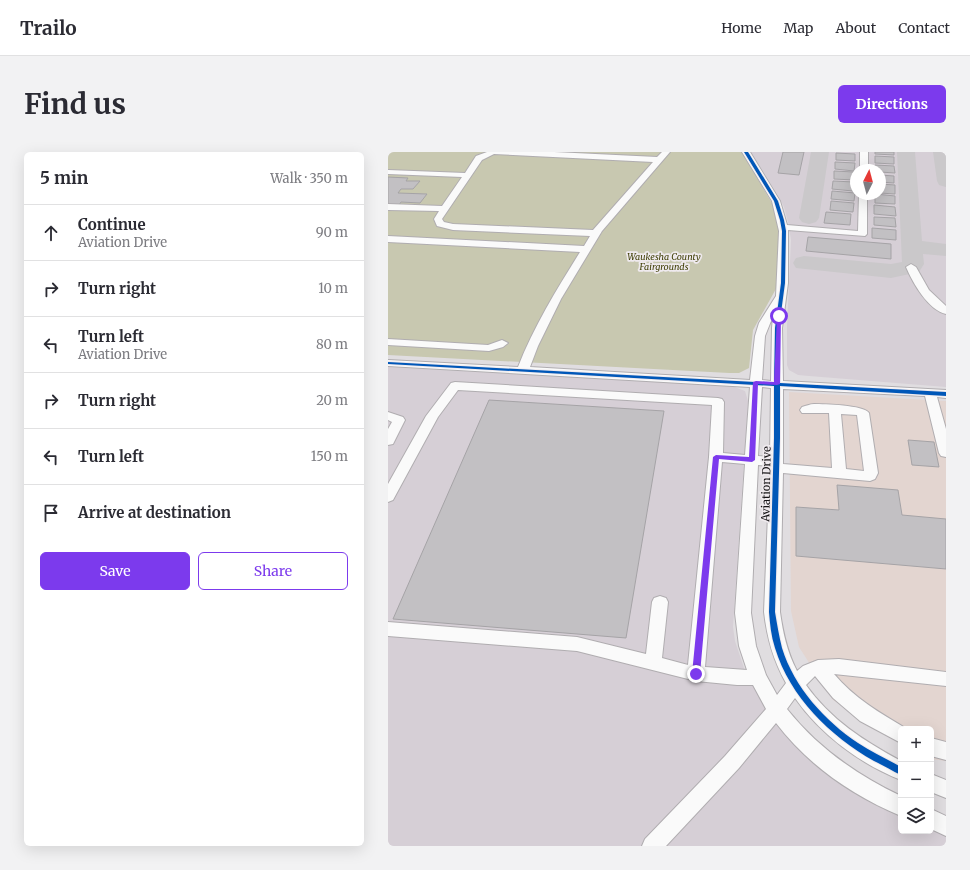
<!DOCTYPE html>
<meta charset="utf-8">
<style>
:root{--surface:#fff;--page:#f2f2f3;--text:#2b2b33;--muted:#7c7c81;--line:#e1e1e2;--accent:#7c3aed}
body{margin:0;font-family:Merriweather,serif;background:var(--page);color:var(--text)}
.controls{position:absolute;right:12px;bottom:12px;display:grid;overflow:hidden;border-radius:6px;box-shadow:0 4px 16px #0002}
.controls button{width:36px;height:36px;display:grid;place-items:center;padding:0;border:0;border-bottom:1px solid var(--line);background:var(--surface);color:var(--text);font:20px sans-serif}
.compass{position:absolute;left:462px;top:12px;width:36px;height:36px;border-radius:50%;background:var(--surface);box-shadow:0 4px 16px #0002;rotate:6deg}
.stop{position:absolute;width:12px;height:12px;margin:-9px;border:3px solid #7c3aed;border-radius:50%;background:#fff}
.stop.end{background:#7c3aed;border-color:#fff;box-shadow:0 1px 4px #0008}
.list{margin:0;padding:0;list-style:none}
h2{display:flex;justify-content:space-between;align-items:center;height:52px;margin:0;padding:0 16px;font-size:17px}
h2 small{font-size:13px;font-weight:400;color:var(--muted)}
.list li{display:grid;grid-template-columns:26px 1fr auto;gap:12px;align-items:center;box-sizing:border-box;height:56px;padding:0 16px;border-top:1px solid var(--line)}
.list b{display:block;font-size:15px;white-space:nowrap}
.list p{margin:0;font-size:13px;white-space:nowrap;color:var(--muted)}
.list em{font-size:13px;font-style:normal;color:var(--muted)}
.actions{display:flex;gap:8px;padding:12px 16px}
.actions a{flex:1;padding:9px 0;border:1px solid var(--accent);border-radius:6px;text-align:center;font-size:14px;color:var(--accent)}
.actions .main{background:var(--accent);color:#fff}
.icon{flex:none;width:22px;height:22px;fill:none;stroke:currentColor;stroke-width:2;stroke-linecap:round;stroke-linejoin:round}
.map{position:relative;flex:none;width:558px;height:694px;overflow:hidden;border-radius:6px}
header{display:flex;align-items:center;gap:24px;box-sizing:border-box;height:56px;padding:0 20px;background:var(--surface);border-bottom:1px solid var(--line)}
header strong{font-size:19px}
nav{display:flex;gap:22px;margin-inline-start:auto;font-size:14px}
.intro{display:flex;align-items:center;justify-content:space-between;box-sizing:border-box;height:96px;padding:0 24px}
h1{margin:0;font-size:28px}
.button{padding:10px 18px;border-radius:6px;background:var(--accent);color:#fff;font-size:14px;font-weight:700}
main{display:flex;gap:24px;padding:0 24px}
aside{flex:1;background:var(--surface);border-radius:6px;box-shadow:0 4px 16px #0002}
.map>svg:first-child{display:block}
.commercial{fill:#e3d5d0}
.built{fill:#d6cfd6;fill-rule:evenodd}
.green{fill:#c8c8b0}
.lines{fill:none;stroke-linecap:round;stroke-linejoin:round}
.taxiway{fill:#cac8ca;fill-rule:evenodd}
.building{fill:#c2c0c3;stroke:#a5a3a6}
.minor-casing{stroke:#b0adb0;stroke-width:2}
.minor{fill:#fafafa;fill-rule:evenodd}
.cycleway-casing{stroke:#efeaee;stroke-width:2}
.cycleway{fill:#0057b8;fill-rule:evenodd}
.route{fill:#7c3aed}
.labels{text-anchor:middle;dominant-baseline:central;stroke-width:3.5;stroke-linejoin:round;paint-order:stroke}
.far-park-label{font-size:9px;font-style:italic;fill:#404007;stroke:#efeaee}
.street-label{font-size:11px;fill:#141214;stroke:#efeaee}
</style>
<header>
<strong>Trailo</strong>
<nav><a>Home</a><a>Map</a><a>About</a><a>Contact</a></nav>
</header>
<div class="intro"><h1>Find us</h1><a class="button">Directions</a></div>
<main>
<aside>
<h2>5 min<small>Walk · 350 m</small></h2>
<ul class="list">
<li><svg class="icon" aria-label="ahead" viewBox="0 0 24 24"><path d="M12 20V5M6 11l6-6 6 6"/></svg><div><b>Continue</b><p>Aviation Drive</p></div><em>90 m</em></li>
<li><svg class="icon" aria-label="right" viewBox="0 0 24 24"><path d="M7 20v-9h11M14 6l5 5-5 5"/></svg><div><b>Turn right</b></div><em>10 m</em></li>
<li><svg class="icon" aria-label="left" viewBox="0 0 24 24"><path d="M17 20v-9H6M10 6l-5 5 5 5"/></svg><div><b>Turn left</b><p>Aviation Drive</p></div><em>80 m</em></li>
<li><svg class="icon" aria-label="right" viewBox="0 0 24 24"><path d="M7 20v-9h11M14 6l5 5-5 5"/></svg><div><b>Turn right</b></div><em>20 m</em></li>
<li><svg class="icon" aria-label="left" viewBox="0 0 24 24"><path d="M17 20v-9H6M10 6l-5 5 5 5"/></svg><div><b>Turn left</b></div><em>150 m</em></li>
<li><svg class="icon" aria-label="arrive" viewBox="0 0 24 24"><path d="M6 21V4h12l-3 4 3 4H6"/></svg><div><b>Arrive at destination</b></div></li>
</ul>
<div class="actions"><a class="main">Save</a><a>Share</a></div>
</aside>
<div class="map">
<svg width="558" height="694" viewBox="0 0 558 694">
<rect width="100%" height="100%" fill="#e0dde0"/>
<path class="commercial" d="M401,240L558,249V609L543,607V577H513V590L445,548L411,495L403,459Z"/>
<path class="built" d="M363,0H558V235L421,224L410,223L401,218L399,213V174L403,88L400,70L396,55L391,45ZM468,18H492V42H468Z
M0,215L344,234L357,239L360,249L345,475L347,489L357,519L375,552L398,582L513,661V679H543V674L558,681V694H0Z"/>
<path class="green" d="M0,0H354L385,53L391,81L389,135L365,178L361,216L351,221H341L0,203Z"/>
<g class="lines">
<path class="taxiway" d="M423,0H441L431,66L428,70L421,72L414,70L411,66Z
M509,0H527L534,89L558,92V104L535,102L536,112L531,120L503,126L408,116L405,111L408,106L416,104L503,112L514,110Z
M545,0H558V35L551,33L549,29Z"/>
</g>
<path class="building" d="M395,0H416L411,23L390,21Z
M487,0H506V3L487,2Z
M448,1L467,2V9L448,8Z
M487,4L506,5V12L487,11Z
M447,10L467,11L466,19L447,17Z
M487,13L506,14L507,21L492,20V18H487Z
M446,19L466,20V28L446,27Z
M492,23L506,24V31L492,30Z
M0,25L20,26L18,29H32L25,37H13L10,41L39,42L32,51L13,50L11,53H0Z
M445,29L466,30L465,39L444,37Z
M492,32L507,33V42L492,41Z
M444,39L467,41L466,49L443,47Z
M487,42L507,44V52L487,51Z
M443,49L466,51L465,60L442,58Z
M486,53L507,55L508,64L486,62Z
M438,60L463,62L462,73L436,71Z
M486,65L507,66L508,75L486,73Z
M484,76L508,78V88L484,86Z
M420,85L503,92V107L418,99Z
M101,248L276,259L238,486L5,467Z
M520,288L546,290L551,315L524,313Z
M449,333L510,338L514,363L558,367V417L408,404V355L451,358Z"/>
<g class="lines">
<g class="minor-casing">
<path id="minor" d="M99,0H166L269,5L274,0H282L214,79L173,147L150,194L142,215L362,228L367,184L371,171L388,144L391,79L384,49L354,0H362L392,49L399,73L470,79L471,42H479V82L477,84L400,78V131L394,176L395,229L558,238V246L549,245L558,277V305L553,304L551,301L537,244L395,237V312L444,316L441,261H414L412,258L414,255C418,254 422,252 426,252C436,252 476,253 481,261L490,321L487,327L482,329L395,321L392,460C395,481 399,500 409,519L415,514L430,508L451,507L558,520V534L446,522C466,546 492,561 519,577H513V591L472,569L445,546L427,524L418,533C443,568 476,589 513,609V628C472,612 432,582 407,546L399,557C430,596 469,623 513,644V664C465,644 420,613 388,571L351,616L278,694H254L257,687L337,604L378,557L365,533H349L308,529L189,499L0,484V470L189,485L258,502L264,450L266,446L272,444L278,446L280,450L274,506L300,513L321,305L324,253L70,238L50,265L5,348L0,350V332L38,264L63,231L67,230L330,246L334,247L336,250L335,301L357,303L362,235L0,214V208L130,215C146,174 169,137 192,100L0,90V84L196,94L202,84L65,78L49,74L46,67L51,59L0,58V52L54,54L74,25L0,22V18L77,21L88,4ZM106,2L265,10L205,78L65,72L56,70L54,67L94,8ZM385,164L384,176L383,229L374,228L377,184ZM374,235L383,236L382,305L370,304ZM453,262L469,263L476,319L458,317ZM334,310L357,312L347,461L351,494L359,518L317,515ZM370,313L382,314L376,460C379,486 385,508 398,531L389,543L378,523L368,494L363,461Z
M472,0H480V18H472Z
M523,112L528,115L541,138L558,154V162C540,158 525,131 518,115Z
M0,187L100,193L114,188L120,191L115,195L101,199L0,193Z
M0,260L15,265L17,268L5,292L0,293V277L4,270L0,268Z
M543,586L558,590V608L543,604Z
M543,622L558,628V646L543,640Z
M543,657L558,664V684L543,677Z"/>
</g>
<use href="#minor" class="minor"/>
<g class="cycleway-casing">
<path id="cycleway" d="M356,0H360L390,49L396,68L398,79L397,131L391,176L392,231L558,240V244L392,234V286L387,460C389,472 391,484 394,496C406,535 437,569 470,591C484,600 499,607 513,615V623C504,619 495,613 486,609C442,584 402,545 387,496C383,484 382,472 381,460L386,286V234L0,212V210L386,231L387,176L393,131L394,79L392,68L386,49Z"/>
</g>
<use href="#cycleway" class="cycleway"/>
</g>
<path class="route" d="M391,162L393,164L392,232L389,233L370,232L367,308L364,310L331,307L312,522L308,526L304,522L325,305L328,303L361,305L365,230L368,229L386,230L389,164Z"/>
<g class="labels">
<g class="far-park-label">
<text x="276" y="104">Waukesha County<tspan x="276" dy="10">Fairgrounds</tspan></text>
</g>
<g class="street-label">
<text transform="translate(378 332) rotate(-89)">Aviation Drive</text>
</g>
</g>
</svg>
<div class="controls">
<button>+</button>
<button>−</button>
<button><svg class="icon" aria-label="layers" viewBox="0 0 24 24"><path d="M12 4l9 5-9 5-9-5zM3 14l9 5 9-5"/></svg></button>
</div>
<svg class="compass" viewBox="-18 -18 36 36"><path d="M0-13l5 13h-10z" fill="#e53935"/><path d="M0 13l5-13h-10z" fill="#7c7c81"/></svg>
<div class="stop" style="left:391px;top:164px"></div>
<div class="stop end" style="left:308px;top:522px"></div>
</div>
</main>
